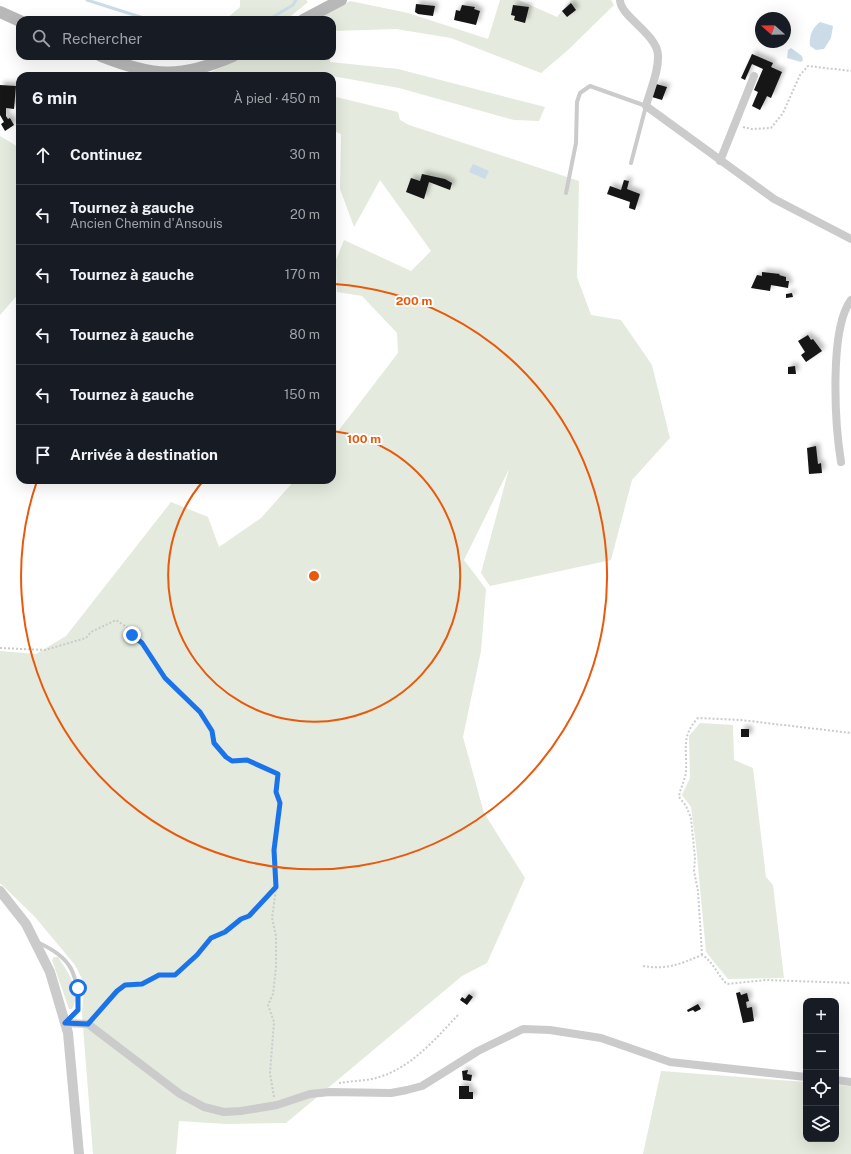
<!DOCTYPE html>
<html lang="fr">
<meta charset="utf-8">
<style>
:root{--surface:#171b24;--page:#242831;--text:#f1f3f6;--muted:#9ea1a6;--line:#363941}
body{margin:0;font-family:"Public Sans",sans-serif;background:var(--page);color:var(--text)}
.controls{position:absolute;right:12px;bottom:12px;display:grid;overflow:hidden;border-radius:8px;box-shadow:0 4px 16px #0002}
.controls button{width:36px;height:36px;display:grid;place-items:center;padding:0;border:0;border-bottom:1px solid var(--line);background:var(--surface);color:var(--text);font:20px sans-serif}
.compass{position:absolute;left:755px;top:12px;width:36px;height:36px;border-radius:50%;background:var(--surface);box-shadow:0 4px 16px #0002;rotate:290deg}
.stop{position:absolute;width:12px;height:12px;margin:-9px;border:3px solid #1a73e8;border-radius:50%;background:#fff}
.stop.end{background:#1a73e8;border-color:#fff;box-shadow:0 1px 4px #0008}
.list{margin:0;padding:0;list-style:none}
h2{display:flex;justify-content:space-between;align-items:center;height:52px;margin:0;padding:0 16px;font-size:17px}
h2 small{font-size:13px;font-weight:400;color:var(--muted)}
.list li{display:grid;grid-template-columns:26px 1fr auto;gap:12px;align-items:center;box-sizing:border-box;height:60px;padding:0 16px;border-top:1px solid var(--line)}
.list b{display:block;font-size:15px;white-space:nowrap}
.list p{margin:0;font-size:13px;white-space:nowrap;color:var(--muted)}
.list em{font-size:13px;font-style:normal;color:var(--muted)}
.icon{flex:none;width:22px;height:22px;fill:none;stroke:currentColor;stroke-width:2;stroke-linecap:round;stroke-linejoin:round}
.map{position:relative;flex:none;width:851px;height:1154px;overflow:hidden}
.search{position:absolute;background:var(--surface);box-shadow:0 4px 16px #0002;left:16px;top:16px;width:320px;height:44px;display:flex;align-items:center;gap:10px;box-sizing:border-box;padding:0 14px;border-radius:12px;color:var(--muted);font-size:15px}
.panel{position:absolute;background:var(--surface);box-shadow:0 4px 16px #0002;left:16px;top:72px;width:320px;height:412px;border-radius:12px}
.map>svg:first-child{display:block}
.green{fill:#e4eadd}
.water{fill:#cbdce8}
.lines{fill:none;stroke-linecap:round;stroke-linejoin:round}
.stream{stroke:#cbdce8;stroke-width:3}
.building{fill:#151515;filter:url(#shadow)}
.path{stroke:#cbcbcb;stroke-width:2;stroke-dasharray:2 2;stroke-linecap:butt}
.service{stroke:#cbcbcb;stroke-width:4}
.minor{stroke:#cbcbcb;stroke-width:8}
.tertiary{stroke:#cbcbcb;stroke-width:10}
.secondary{stroke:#b8b8b8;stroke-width:12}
.route{stroke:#1a73e8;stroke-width:5}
.ring{fill:none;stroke:#e8590c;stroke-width:2}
.centre{fill:#e8590c;stroke:#fff;stroke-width:2}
.ring-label{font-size:12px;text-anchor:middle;font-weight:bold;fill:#e8590c;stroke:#fff;stroke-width:4;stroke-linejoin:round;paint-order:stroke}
</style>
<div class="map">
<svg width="851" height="1154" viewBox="0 0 851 1154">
<defs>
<filter id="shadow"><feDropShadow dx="3.5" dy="-3.5" stdDeviation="2" flood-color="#0004"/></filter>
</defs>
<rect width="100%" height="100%" fill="#fff"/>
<path class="green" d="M240,0H306L308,2L286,20H225L240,7Z
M500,0H519L557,17L571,0H611L614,5L568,50L541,73L451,38L396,29L332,31V20H315L350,1L408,13L488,39Z
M246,56H330V62L398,69L545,107L539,121L514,120L399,88L332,76H202Z
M332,96L398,112L400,120L409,125L579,181L577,277L591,315L621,320L652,365L670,438L632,480L611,560L490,586L481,573L509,469L464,560L486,589L481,651L463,737L484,813L525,878L487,963L462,976L286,1123L226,1124L179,1121L176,1154H93L82,1014L84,983L75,965L35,917L0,883V651L36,654L66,636L171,502L208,517L219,547L261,518L295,480H332V439L398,353L397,333L362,296L337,292L336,260L344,240L411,271L431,251L380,180L354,227L340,189L341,134L332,130Z
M0,136L20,148V292L0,315Z
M700,723L733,725L734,760L753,768L766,877L773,885L784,978L728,979L706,952L696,845L691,807L682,795L690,778L689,736Z
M54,957H58C68,972 82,992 72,1009H69L52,960Z
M661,1071L806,1082V1139H836V1085L851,1086V1154H643Z"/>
<path class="water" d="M820,22L833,26L831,38L824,49L816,50L810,46C809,36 812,28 820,22Z
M791,48L802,56L803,60L801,62L787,58L788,50Z
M473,164L489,171L485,179L469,172Z"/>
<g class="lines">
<path class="stream" d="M87,0L150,20
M268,20L293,5L296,0"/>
</g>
<path class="building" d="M571,3L576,10L567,17L562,11Z
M416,4L435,6L433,16L418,14L415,12Z
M462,5L475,7L474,9L480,11L476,25L454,20L456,10L460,11Z
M513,5L529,7L525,23L514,20L515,16L511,15Z
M752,54L773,63L771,67L782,72L771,98L767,96L760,110L752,106L758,92L754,90L763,69L752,64L745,80L741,78Z
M656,84L667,87L662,100L652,97Z
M0,85L16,86L14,109L6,108V116L8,119L10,118L14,125L5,131L1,124L4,122L0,115Z
M422,174L445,179L452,183L450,190L429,182L424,199L406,192L411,178L420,181Z
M624,180L629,181L627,189L640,194L635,210L629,208L630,202L607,194L610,186L621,190Z
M762,272L780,274L779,275L786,277V281H789L788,288L771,285L770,291L751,288L757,275L762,276Z
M792,293L793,297L786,298V294Z
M808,335L811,340L813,339L822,351L806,362L801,355L805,352L798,341Z
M795,366L796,374H788V367Z
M816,446L818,464L821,463L822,473L809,474L807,448Z
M741,729H749V737H741Z
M740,992L741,995L747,993L749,1001L746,1002L747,1008L752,1007L754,1021L743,1023L736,993Z
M469,994L473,997L467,1005L460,1000L462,997L465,999Z
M698,1004L701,1009L695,1012L693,1010L688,1012L687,1010Z
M468,1070L467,1074L472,1075L471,1081L463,1080L462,1071Z
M459,1086H469V1092H473V1099H459Z"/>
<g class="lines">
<path class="path" d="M743,127L752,129L771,128L783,113L800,75L808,66L851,71
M0,648L45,650L86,638L91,632L116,620L128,628L132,635L142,643L165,678L200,713L212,731L214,743L225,757L232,761L247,760L278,774L276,792L279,803L274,851L276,887L249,916L241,919L225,932L211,937L197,955L175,975H159L142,984L125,985L117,991L94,1018
M702,955L698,891L694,871L695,858L691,818L686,806L679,797C680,788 686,779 686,770C687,748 681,736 698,718L741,720L851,733
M643,966C667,970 680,964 702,955C713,961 717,975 727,984L766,980L851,983
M339,1083C351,1081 365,1081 376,1078C412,1068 435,1039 459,1014
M274,1097L270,1073L274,1022L268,1005L273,994L276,967V936L272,918L276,889"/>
<path class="service" d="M566,193L576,143L577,102L580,93L590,86L646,106L631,163
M39,943C72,958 78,974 78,1009L65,1023"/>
<path class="minor" d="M620,0C620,16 657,34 658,55C659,72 650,90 646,106L774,199L851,239
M720,161L754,76
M841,462C835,425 829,329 851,300
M65,1023L88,1024L180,1094L204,1107L224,1112L241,1111L277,1105L310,1094L330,1092L391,1093L407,1090L422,1086L478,1051L523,1029L550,1030L601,1038L670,1062L806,1077
M836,1080L851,1082"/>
<path class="tertiary" d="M0,891L26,924L50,972L68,1033L79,1154"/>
<path class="secondary" d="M0,12L20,21
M303,20L341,0
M101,56C154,77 180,79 233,56"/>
</g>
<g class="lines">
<path class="route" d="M78,988V1010L65,1023L88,1024L117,991L125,985L142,984L159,975H175L197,955L211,938L225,932L241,919L249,916L276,887L274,850L280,803L276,792L278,774L247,760L232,761L226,757L214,743L212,731L200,712L165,678L142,643L132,635"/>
</g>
<g class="ring">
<path d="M333 431A146 146 0 1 1 204 480"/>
<path d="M334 284A293 293 0 1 1 37 481"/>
</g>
<circle cx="314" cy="576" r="6" class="centre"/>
<g class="ring-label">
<text x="414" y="305">200 m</text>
<text x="364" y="443">100 m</text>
</g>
</svg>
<div class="controls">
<button>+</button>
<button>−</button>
<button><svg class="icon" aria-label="locate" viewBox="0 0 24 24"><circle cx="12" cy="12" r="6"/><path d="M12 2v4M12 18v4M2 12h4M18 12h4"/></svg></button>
<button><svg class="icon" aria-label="layers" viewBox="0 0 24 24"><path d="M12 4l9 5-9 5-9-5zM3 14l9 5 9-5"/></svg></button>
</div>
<svg class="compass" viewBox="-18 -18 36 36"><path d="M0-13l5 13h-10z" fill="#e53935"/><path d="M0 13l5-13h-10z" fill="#9ea1a6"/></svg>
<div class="stop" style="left:78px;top:988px"></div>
<div class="stop end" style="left:132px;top:635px"></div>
<div class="search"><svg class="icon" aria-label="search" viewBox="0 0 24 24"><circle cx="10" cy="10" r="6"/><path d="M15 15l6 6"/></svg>Rechercher</div>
<section class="panel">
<h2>6 min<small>À pied · 450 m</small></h2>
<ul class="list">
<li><svg class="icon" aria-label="ahead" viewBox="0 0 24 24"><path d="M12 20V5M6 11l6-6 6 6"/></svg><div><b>Continuez</b></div><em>30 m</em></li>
<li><svg class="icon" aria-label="left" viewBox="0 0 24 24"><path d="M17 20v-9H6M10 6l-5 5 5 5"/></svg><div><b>Tournez à gauche</b><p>Ancien Chemin d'Ansouis</p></div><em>20 m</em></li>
<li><svg class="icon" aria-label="left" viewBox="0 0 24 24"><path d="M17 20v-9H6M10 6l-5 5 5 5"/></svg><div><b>Tournez à gauche</b></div><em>170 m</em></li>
<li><svg class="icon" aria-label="left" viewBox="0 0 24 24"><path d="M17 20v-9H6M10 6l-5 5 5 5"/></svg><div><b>Tournez à gauche</b></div><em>80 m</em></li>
<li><svg class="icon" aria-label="left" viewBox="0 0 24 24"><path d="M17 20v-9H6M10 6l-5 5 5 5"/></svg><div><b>Tournez à gauche</b></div><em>150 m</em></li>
<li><svg class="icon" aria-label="arrive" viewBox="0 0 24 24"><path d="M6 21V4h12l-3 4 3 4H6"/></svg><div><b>Arrivée à destination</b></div></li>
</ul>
</section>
</div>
